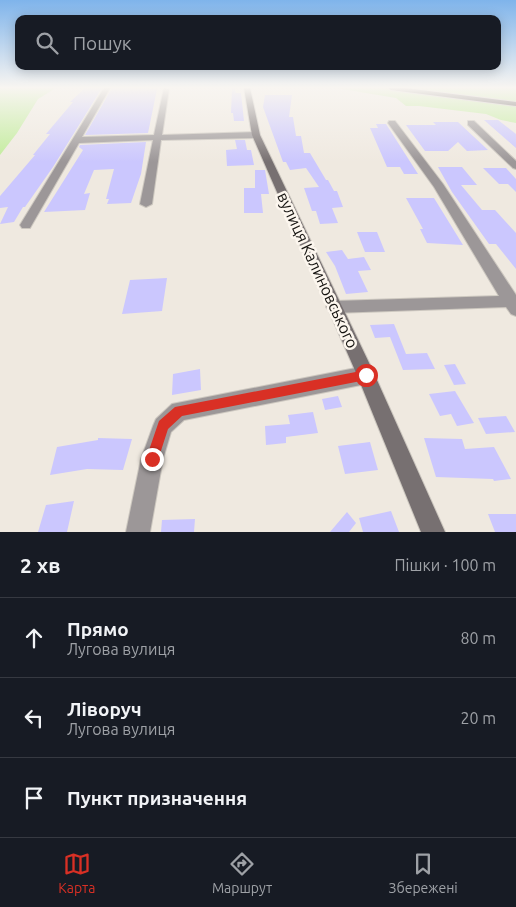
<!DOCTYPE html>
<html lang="uk">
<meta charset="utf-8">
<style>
:root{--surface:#171b24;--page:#242831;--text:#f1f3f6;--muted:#9ea1a6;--line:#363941;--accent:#d93025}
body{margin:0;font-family:Ubuntu,sans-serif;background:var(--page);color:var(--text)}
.stop{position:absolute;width:15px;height:15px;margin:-11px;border:4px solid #d93025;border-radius:50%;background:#fff}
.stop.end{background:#d93025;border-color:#fff;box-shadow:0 1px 5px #0008}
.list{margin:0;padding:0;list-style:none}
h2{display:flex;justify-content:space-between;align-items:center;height:65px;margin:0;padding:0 20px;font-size:21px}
h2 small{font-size:16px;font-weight:400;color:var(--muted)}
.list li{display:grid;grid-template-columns:32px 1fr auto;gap:15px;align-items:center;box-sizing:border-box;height:80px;padding:0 20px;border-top:1px solid var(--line)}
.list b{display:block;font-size:19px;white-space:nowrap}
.list p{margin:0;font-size:16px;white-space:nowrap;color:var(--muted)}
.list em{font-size:16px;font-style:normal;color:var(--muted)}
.icon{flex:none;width:28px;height:28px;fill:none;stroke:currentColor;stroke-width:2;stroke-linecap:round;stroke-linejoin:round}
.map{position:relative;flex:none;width:516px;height:532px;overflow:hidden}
.search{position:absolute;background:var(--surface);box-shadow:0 2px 12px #0003;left:15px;right:15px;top:15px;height:55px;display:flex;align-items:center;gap:12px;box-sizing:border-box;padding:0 18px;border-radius:10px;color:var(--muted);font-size:19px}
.sheet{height:305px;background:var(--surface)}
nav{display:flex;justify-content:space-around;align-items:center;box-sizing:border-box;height:70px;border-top:1px solid var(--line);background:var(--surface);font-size:14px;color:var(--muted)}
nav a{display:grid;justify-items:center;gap:2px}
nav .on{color:var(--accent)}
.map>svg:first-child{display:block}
.green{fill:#c1ec9a}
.building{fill:#cbc7fe}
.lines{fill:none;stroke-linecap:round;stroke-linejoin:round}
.minor-casing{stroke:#ccc7bf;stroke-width:2}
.secondary-casing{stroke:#ccc7bf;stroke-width:2}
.trunk-casing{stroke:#ccc7bf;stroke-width:2}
.minor{fill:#9c9798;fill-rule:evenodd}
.secondary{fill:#777071;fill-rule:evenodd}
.trunk{fill:#52484a;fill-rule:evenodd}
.route{fill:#d93025}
.labels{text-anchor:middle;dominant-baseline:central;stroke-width:5;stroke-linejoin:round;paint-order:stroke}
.street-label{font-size:16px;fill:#151310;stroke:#fcf6ee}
</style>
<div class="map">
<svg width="516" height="532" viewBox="0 0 516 532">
<rect width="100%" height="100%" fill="#efe9e0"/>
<path class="green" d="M0,88H56L38,99L17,133L0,155Z
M336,88H516V123L501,120L486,114L419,106H406L396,98Z"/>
<path class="building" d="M85,88H102L53,167L25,207H23L14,222L0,224L8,207L0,208V196L35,155H33L50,134H46L73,102H70Z
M112,88L157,89L148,133L85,135Z
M232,88H234L236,93H241L244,121H234L233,113H231Z
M265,95H292L289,117H293L296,136H301L304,153H310L326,180H328L334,191H337L343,207L332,208L338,223L320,224L316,211H312L304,188L319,187L306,168L290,170L286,162H283L263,107Z
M484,120H498L516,134V148Z
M433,122H458L488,150L467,151L458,142L448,151H425L406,125H436Z
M376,124H386L418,174H404L400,167H387L370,128H378Z
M235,140H245L247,150H251L254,165L227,166L226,150L237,149Z
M146,142L141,174L131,203L107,204L109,199H106L114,169L94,170L84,194L90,193L85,210L44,212L83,150L79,147L80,145Z
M438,167H462L477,185H461L482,210H495L516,233V269L496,244H489L452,192Z
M483,168H506L516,179V192L508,184H499Z
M255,170H265L269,194H261L263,213H244V188H255Z
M406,198H434L463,245L427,243L420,229H423Z
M357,232H377L385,252H365Z
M342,250L348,259L364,257L371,270L358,271L368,292L346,294L335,266L326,252Z
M167,278L162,311L122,314L130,280Z
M394,324L406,354L427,353L435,369L403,370L390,337L375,338L370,325Z
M455,364L466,384L454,385L444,365Z
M200,369L201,390L172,395L173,374Z
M455,391L474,423L457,426L451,414L440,416L429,394Z
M338,396L342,407L325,410L322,399Z
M313,412L318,433L286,437V443L266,445L265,426L290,424L288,415Z
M506,416L515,432L486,434L478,418Z
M98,438L132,439L123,470L87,469L50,475L57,447L98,440Z
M424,438L462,439L465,449L494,447L511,479L494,481L493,479L436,477Z
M370,442L378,470L345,474L338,446Z
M74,501L67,532H38L46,505Z
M391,511L399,532H363L359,518Z
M347,512L356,523L349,532H330Z
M488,514H516V532H495Z
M195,519L194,532H161L162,520Z"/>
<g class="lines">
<g class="minor-casing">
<path id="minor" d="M104,88H110L82,137L154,135L164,88L169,89L162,135L256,132L260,135L256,138L161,140L152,204L146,207L140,204L153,140L79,143L30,228H22L20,225Z
M389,121H395L443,184L516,295V316L511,314L506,307L334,313L329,311L326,307L329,303L334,301L499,296L434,187L388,123Z
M468,121H474L516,161V169L513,168L468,125Z
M366,366L372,369L375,375L372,381L366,384L184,420L171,432L163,459L150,532H126L141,459L153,426L156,419L172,404Z"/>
</g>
<g class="secondary-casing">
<path id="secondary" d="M244,88H250L260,135L372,369L445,532H421L357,375L252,135Z"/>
</g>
<g class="trunk-casing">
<path id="trunk" d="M388,88H405L516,102V106L391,90Z"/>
</g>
<use href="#minor" class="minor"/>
<use href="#secondary" class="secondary"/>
<use href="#trunk" class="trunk"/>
</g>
<linearGradient id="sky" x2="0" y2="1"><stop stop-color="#7fb4eb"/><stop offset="0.54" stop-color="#f8f5f1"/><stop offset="1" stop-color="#f8f5f1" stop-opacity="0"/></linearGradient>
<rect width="516" height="162" fill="url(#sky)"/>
<path class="route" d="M366,370L370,371L372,375L370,379L366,380L182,416L168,429L157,463L152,465L148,463L146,459L159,421L175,407Z"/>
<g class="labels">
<g class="street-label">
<text transform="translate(318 270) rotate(65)">вулиця Калиновського</text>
</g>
</g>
</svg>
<div class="stop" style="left:366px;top:375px"></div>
<div class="stop end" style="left:152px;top:459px"></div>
<div class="search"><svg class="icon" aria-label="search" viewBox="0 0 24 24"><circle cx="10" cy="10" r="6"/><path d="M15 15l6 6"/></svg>Пошук</div>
</div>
<section class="sheet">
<h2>2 хв<small>Пішки · 100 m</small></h2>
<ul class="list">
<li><svg class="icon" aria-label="ahead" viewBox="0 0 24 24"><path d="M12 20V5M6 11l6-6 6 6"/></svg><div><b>Прямо</b><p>Лугова вулиця</p></div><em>80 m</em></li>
<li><svg class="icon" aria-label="left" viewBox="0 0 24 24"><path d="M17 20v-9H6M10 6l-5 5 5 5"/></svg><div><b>Ліворуч</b><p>Лугова вулиця</p></div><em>20 m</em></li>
<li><svg class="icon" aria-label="arrive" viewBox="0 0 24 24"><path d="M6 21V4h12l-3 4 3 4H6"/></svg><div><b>Пункт призначення</b></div></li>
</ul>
</section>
<nav>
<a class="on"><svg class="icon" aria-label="map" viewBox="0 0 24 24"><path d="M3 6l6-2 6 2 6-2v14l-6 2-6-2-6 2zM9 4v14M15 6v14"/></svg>Карта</a>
<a><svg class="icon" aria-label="directions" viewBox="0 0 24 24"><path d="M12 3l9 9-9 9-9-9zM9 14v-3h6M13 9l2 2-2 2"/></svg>Маршрут</a>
<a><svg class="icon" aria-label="saved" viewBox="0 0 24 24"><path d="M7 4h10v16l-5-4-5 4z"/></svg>Збережені</a>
</nav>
